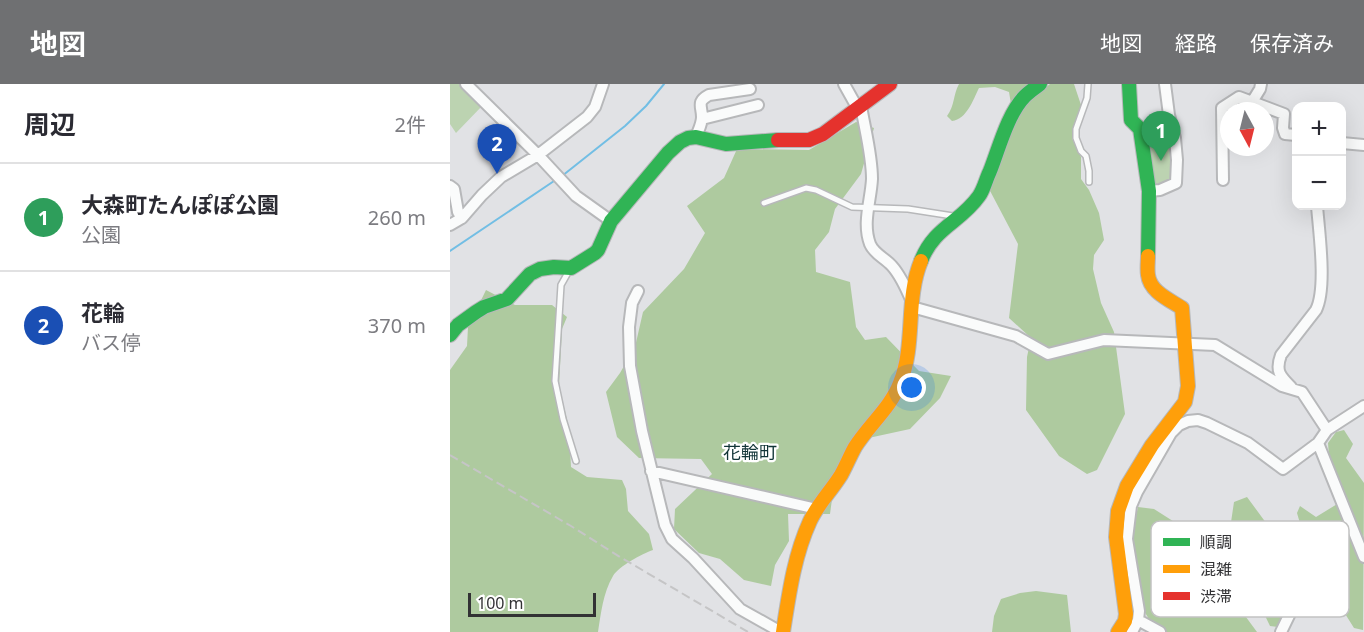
<!DOCTYPE html>
<html lang="ja">
<meta charset="utf-8">
<style>
:root{--surface:#fff;--page:#f7f7f7;--text:#2b2b33;--muted:#7c7c81;--line:#e1e1e2;--accent:#6f7072}
body{margin:0;font-family:"Noto Sans","Noto Sans JP",sans-serif;background:var(--page);color:var(--text)}
.controls{position:absolute;right:18px;top:18px;display:grid;overflow:hidden;border-radius:12px;box-shadow:0 6px 24px #0002}
.controls button{width:54px;height:54px;display:grid;place-items:center;padding:0;border:0;border-bottom:2px solid var(--line);background:var(--surface);color:var(--text);font:30px sans-serif}
.compass{position:absolute;left:770px;top:18px;width:54px;height:54px;border-radius:50%;background:var(--surface);box-shadow:0 6px 24px #0002;rotate:173deg}
.scale{position:absolute;left:18px;bottom:15px;width:128px;box-sizing:border-box;padding-left:6px;border:3px solid #323234;border-top:0;font-size:16px;line-height:21px;white-space:nowrap;color:#323234;-webkit-text-stroke:4px #fff;paint-order:stroke}
.you{position:absolute;left:462px;top:304px;width:21px;height:21px;margin:-15px;border:4px solid #fff;border-radius:50%;background:#1a73e8;box-shadow:0 0 0 9px #1a73e833}
.badge{display:grid;place-items:center;width:39px;height:39px;border-radius:50%;background:var(--accent);color:#fff;font-size:20px;font-weight:700}
.pin{position:absolute;translate:-50% -50px;filter:drop-shadow(0 2px 3px #0008)}
.pin::after{content:'';position:absolute;top:32px;width:21px;height:18px;background:inherit;clip-path:polygon(0 0,100% 0,50% 100%)}
.list{margin:0;padding:0;list-style:none}
h2{display:flex;justify-content:space-between;align-items:center;height:78px;margin:0;padding:0 24px;font-size:26px}
h2 small{font-size:20px;font-weight:400;color:var(--muted)}
.list li{display:grid;grid-template-columns:39px 1fr auto;gap:18px;align-items:center;box-sizing:border-box;height:108px;padding:0 24px;border-top:2px solid var(--line)}
.list b{display:block;font-size:22px;white-space:nowrap}
.list p{margin:0;font-size:20px;white-space:nowrap;color:var(--muted)}
.list em{font-size:20px;font-style:normal;color:var(--muted)}
.map{position:relative;flex:none;width:914px;height:548px;overflow:hidden}
header{display:flex;align-items:center;gap:36px;box-sizing:border-box;height:84px;padding:0 30px;background:var(--accent);color:#fff}
header strong{font-size:28px}
nav{display:flex;gap:33px;margin-inline-start:auto;font-size:21px}
main{display:flex}
aside{flex:1;background:var(--surface)}
.map>svg:first-child{display:block}
.green{fill:#bcd3b1}
.forest{fill:#aeca9f}
.lines{fill:none;stroke-linecap:round;stroke-linejoin:round}
.stream{stroke:#72bee4;stroke-width:2}
.lane-casing{stroke:#b7b8ba;stroke-width:8}
.street-casing{stroke:#b7b8ba;stroke-width:14}
.fast-casing{stroke:#b7b8ba;stroke-width:16}
.slow-casing{stroke:#b7b8ba;stroke-width:16}
.jam-casing{stroke:#b7b8ba;stroke-width:16}
.lane{stroke:#fafbfb;stroke-width:5}
.street{stroke:#fafbfb;stroke-width:10}
.fast{stroke:#30b455;stroke-width:14}
.slow{stroke:#ff9f0a;stroke-width:14}
.jam{stroke:#e5322d;stroke-width:14}
.rail{stroke:#c5c5c6;stroke-width:2;stroke-dasharray:9 4.5;stroke-linecap:butt}
.labels{text-anchor:middle;dominant-baseline:central;stroke-width:4.5;stroke-linejoin:round;paint-order:stroke}
.neighbourhood-label{font-size:18px;fill:#113437;stroke:#fff}
.key{fill:#fff;stroke:#c2c2c2;stroke-width:1.5}
.key-label{font-size:16px;fill:#323234}
</style>
<header>
<strong>地図</strong>
<nav><a>地図</a><a>経路</a><a>保存済み</a></nav>
</header>
<main>
<aside>
<h2>周辺<small>2件</small></h2>
<ul class="list">
<li><span class="badge" style="background:#2e9e5b">1</span><div><b>大森町たんぽぽ公園</b><p>公園</p></div><em>260 m</em></li>
<li><span class="badge" style="background:#1a4fb4">2</span><div><b>花輪</b><p>バス停</p></div><em>370 m</em></li>
</ul>
</aside>
<div class="map">
<svg width="914" height="548" viewBox="0 0 914 548">
<rect width="100%" height="100%" fill="#e1e2e5"/>
<path class="green" d="M0,0H11L33,21L6,49L0,40Z
M720,47L723,98L708,104L703,101L695,55Z"/>
<path class="forest" d="M509,0H591L595,4L600,0H624L631,21L622,54L631,73V95L639,106L649,129L654,156L644,171L643,185L651,219L664,248L675,330L647,386L637,390L609,372L576,326L577,273L581,254L559,234L568,160L538,103L564,38L559,8L545,3L529,4C523,16 517,35 502,37L497,32C505,21 503,11 509,0Z
M406,38L424,44L411,90L385,125L379,148L365,166L366,188L400,198L406,243L415,256L436,253L469,287L501,292L490,314L460,345L400,358L383,408L380,430H338L339,457L325,481L321,502L294,496L270,475L249,469L224,445L225,425L262,390L251,375L189,374L167,353L156,308L170,289L185,263L193,228L234,185L255,149L237,122L274,94L287,65L359,66Z
M36,206L65,221H102L117,233L112,245L109,302L119,344L121,383L137,393L172,396L176,405L178,427L199,450L203,466C192,470 169,482 163,492C153,509 151,529 148,548H0V286L17,262L18,243Z
M894,346L903,360L896,374L914,399L913,546L904,544L860,474L847,429L850,422L866,433L897,414L879,372L878,359L886,348Z
M797,413L839,470L830,487L845,513L828,543L820,542L806,513L810,497L790,480L780,477L775,468L780,445L784,418Z
M688,423L704,425L726,439L758,477L776,484L780,504L793,529L807,548H717L700,537L693,525L685,478L683,445Z
M586,507L617,511L621,548H542L544,532L551,515L570,509Z"/>
<g class="lines">
<path class="stream" d="M112,92L175,42L196,22L214,0
M0,167L107,95"/>
<g class="lane-casing">
<path id="lane" d="M638,0L637,14L626,45V54L631,67L636,72L639,87V98
M314,119L356,104L366,106L402,123L458,125L503,132
M120,185L111,201L105,297L113,335L126,377"/>
</g>
<g class="street-casing">
<path id="street" d="M16,0L88,71L126,112L161,137
M394,0L408,25
M802,18L810,5L811,0
M411,22C415,46 422,71 422,95C421,116 412,139 420,160C424,170 435,174 442,182C451,192 457,206 462,218
M252,35L308,21
M246,53C248,47 252,40 252,33C252,22 246,18 259,11L300,5
M892,59L914,61
M773,96L772,24L789,13L834,30L833,44L835,50L846,51
M0,102L4,105L8,128L12,134
M699,107L710,106L726,99L727,76L725,54L719,31L715,0
M0,141L12,134L32,111L51,93L88,71L137,33L145,23L153,0
M188,207L182,219L179,243L180,282L192,347L215,441L222,455L243,474L290,525L331,548
M462,223L566,252L598,270L654,256L765,261L832,302L852,308L877,346
M841,303C830,292 825,287 831,271L866,226C877,204 869,148 867,122
M721,349L729,341L738,337L748,336L757,339L798,359L833,385L868,359L877,346L914,322
M868,359L914,473
M201,387L367,425
M688,536L710,548
M682,548L688,536L689,527L677,455L681,422L687,408L721,349L716,345
M831,548L848,513L853,496L852,472"/>
</g>
<g class="fast-casing">
<path id="fast" d="M679,0L681,36L690,45L699,107L698,172
M471,177C484,143 510,139 529,112C534,105 536,95 540,87C549,64 558,29 575,12C580,7 585,4 590,0
M0,251L8,241L26,228L34,223L57,215L80,190L90,185L104,183L121,184L145,169L148,166L161,137L218,69L230,58L238,54L246,53L276,60L328,56"/>
</g>
<g class="slow-casing">
<path id="slow" d="M333,548C339,510 344,472 360,437C368,420 381,407 391,391C396,382 400,372 405,363C419,341 441,323 450,299C466,260 455,216 471,177
M668,548L675,537L676,530L666,453L668,427L677,402L702,361L735,318L738,302L732,224C720,216 700,208 698,191C697,185 698,178 698,172"/>
</g>
<g class="jam-casing">
<path id="jam" d="M328,56H359L373,50L440,0"/>
</g>
<use href="#lane" class="lane"/>
<use href="#street" class="street"/>
<use href="#fast" class="fast"/>
<use href="#slow" class="slow"/>
<use href="#jam" class="jam"/>
<path class="rail" d="M0,371L121,442L170,473L298,548"/>
</g>
<g class="labels">
<g class="neighbourhood-label">
<text x="300" y="368">花輪町</text>
</g>
</g>
<rect x="701" y="437" width="198" height="96" rx="9" class="key"/>
<rect x="713" y="454" width="27" height="8" fill="#30b455"/>
<rect x="713" y="481" width="27" height="8" fill="#ff9f0a"/>
<rect x="713" y="508" width="27" height="8" fill="#e5322d"/>
<g class="key-label">
<text x="750" y="464">順調</text>
<text x="750" y="491">混雑</text>
<text x="750" y="518">渋滞</text>
</g>
</svg>
<div class="controls">
<button>+</button>
<button>−</button>
</div>
<svg class="compass" viewBox="-18 -18 36 36"><path d="M0-13l5 13h-10z" fill="#e53935"/><path d="M0 13l5-13h-10z" fill="#7c7c81"/></svg>
<div class="scale">100 m</div>
<div class="you"></div>
<div class="pin badge" style="left:711px;top:77px;background:#2e9e5b">1</div>
<div class="pin badge" style="left:47px;top:90px;background:#1a4fb4">2</div>
</div>
</main>
